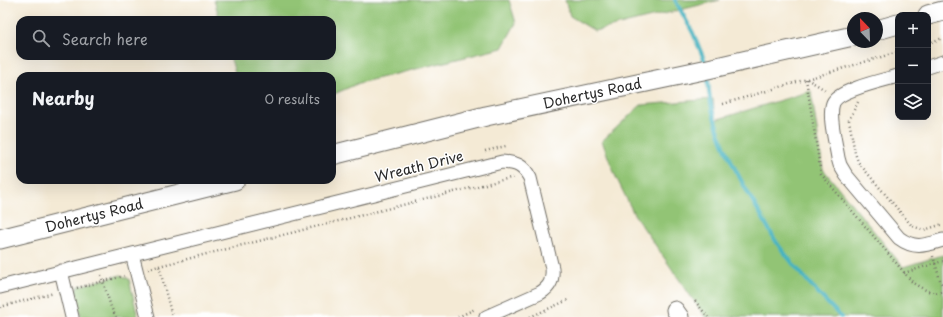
<!DOCTYPE html>
<meta charset="utf-8">
<style>
:root{--surface:#171b24;--page:#242831;--text:#f1f3f6;--muted:#9ea1a6;--line:#363941}
body{margin:0;font-family:"Playpen Sans",sans-serif;background:var(--page);color:var(--text)}
.controls{position:absolute;right:12px;top:12px;display:grid;overflow:hidden;border-radius:8px;box-shadow:0 4px 16px #0002}
.controls button{width:36px;height:36px;display:grid;place-items:center;padding:0;border:0;border-bottom:1px solid var(--line);background:var(--surface);color:var(--text);font:20px sans-serif}
.compass{position:absolute;left:847px;top:12px;width:36px;height:36px;border-radius:50%;background:var(--surface);box-shadow:0 4px 16px #0002;rotate:337deg}
.list{margin:0;padding:0;list-style:none}
h2{display:flex;justify-content:space-between;align-items:center;height:52px;margin:0;padding:0 16px;font-size:17px}
h2 small{font-size:13px;font-weight:400;color:var(--muted)}
.icon{flex:none;width:22px;height:22px;fill:none;stroke:currentColor;stroke-width:2;stroke-linecap:round;stroke-linejoin:round}
.map{position:relative;flex:none;width:943px;height:317px;overflow:hidden}
.search{position:absolute;background:var(--surface);box-shadow:0 4px 16px #0002;left:16px;top:16px;width:320px;height:44px;display:flex;align-items:center;gap:10px;box-sizing:border-box;padding:0 14px;border-radius:12px;color:var(--muted);font-size:15px}
.panel{position:absolute;background:var(--surface);box-shadow:0 4px 16px #0002;left:16px;top:72px;width:320px;height:112px;border-radius:12px}
.map>svg:first-child{display:block}
.green{fill:#92c475;stroke:#5e7850}
.lines{fill:none;stroke-linecap:round;stroke-linejoin:round}
.stream{stroke:#45b3c1;stroke-width:4}
.minor-casing{stroke:#716e66;stroke-width:15}
.tertiary-casing{stroke:#716e66;stroke-width:19}
.secondary-casing{stroke:#716e66;stroke-width:21}
.path{stroke:#716e66;stroke-width:2.5;stroke-dasharray:1 3;stroke-linecap:butt}
.minor{stroke:#fff;stroke-width:13}
.tertiary{stroke:#fff;stroke-width:17}
.secondary{stroke:#fff;stroke-width:19}
.labels{text-anchor:middle;dominant-baseline:central;stroke-width:3;stroke-linejoin:round;paint-order:stroke}
.street-label{font-size:14px;fill:#2b2b2b;stroke:#fff}
</style>
<div class="map">
<svg width="943" height="317" viewBox="0 0 943 317">
<rect width="100%" height="100%" fill="#fff"/>
<filter id="ink" filterUnits="userSpaceOnUse"><feTurbulence type="fractalNoise" baseFrequency=".025" numOctaves="2"/><feDisplacementMap in="SourceGraphic" scale="8" xChannelSelector="R" yChannelSelector="G"/><feConvolveMatrix kernelMatrix="1 2 1 2 8 2 1 2 1" color-interpolation-filters="sRGB"/></filter>
<filter id="wash" filterUnits="userSpaceOnUse"><feTurbulence type="fractalNoise" baseFrequency=".012" numOctaves="4" result="noise"/><feDisplacementMap in="SourceGraphic" scale="16" xChannelSelector="R" yChannelSelector="G"/><feGaussianBlur stdDeviation="0.9" result="paint"/><feColorMatrix in="noise" values="0 0 0 0 0 0 0 0 0 0 0 0 0 0 0 0 0 1.4 0 .05"/><feComposite in="paint" operator="in"/></filter>
<g filter="url(#wash)">
<rect width="100%" height="100%" fill="#f4ead5"/>
<path class="green" d="M214,0H509L516,23L502,48L359,83L332,95V76H236L230,56H332V20H220Z
M565,0H720L595,31L570,16Z
M811,91L823,169L903,267L943,255V317H705L634,214L615,175L602,141L641,105L713,99L715,120Z
M121,275L129,279L138,317H81L75,293L79,286Z"/>
<g class="lines">
<path class="stream" d="M675,0L693,33L706,64
M708,75C708,124 735,171 759,212C766,223 772,236 779,246C798,271 819,295 841,317"/>
</g>
</g>
<g filter="url(#ink)">
<g class="lines">
<g class="minor-casing">
<path id="minor" d="M928,67L943,62
M898,76C884,80 838,90 833,103C828,116 836,144 838,158L840,165L846,175L899,238C915,250 926,245 943,240
M132,254L148,317
M61,271L72,317
M0,287L502,162C517,163 523,165 530,178L552,268C553,280 550,287 540,293L486,317"/>
</g>
<g class="tertiary-casing">
<path id="tertiary" d="M675,310L680,317"/>
</g>
<g class="secondary-casing">
<path id="secondary" d="M928,15L943,11
M877,30L898,24
M332,155L486,116L708,69L853,36
M0,239L235,180"/>
</g>
<path class="path" d="M928,43L943,38
M806,79L821,174L913,283C922,288 933,296 943,291
M807,79L827,91
M858,102L849,120L855,153L858,162L912,226L924,230L943,224
M723,104L898,52
M485,151L506,146
M933,256L940,280L943,286
M159,266L514,177
M148,269L159,266L172,317
M904,273L943,261
M101,275L111,307L116,317
M77,288L124,276
M695,301L708,317
M0,307L54,293
M458,317L475,309
M530,317L568,300"/>
<use href="#minor" class="minor"/>
<use href="#tertiary" class="tertiary"/>
<use href="#secondary" class="secondary"/>
</g>
</g>
<g class="labels">
<g class="street-label">
<text transform="translate(592 93) rotate(-12)">Dohertys Road</text>
<text transform="translate(419 166) rotate(-14)">Wreath Drive</text>
<text transform="translate(94 215) rotate(-14)">Dohertys Road</text>
</g>
</g>
</svg>
<div class="controls">
<button>+</button>
<button>−</button>
<button><svg class="icon" aria-label="layers" viewBox="0 0 24 24"><path d="M12 4l9 5-9 5-9-5zM3 14l9 5 9-5"/></svg></button>
</div>
<svg class="compass" viewBox="-18 -18 36 36"><path d="M0-13l5 13h-10z" fill="#e53935"/><path d="M0 13l5-13h-10z" fill="#9ea1a6"/></svg>
<div class="search"><svg class="icon" aria-label="search" viewBox="0 0 24 24"><circle cx="10" cy="10" r="6"/><path d="M15 15l6 6"/></svg>Search here</div>
<section class="panel">
<h2>Nearby<small>0 results</small></h2>
<ul class="list">
</ul>
</section>
</div>
